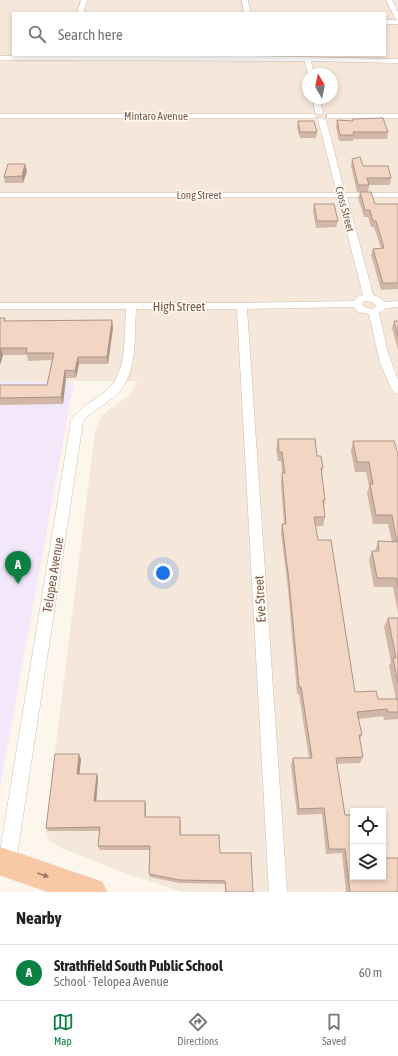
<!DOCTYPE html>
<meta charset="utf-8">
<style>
:root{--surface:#fff;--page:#f6f6f6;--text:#222;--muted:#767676;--line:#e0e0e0;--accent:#0b8043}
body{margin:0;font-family:"Asap Condensed",sans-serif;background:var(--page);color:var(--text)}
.controls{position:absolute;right:12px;bottom:12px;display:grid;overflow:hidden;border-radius:0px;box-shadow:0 2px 6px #0003}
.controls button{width:36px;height:36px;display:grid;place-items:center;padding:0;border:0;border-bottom:1px solid var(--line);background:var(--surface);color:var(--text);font:20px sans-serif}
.compass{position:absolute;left:302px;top:68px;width:36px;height:36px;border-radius:50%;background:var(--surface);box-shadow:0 2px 6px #0003;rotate:351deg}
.you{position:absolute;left:163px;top:573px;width:14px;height:14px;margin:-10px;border:3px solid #fff;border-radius:50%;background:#1a73e8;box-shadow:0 0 0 6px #1a73e833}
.badge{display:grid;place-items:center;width:26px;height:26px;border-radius:50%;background:var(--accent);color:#fff;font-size:13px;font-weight:700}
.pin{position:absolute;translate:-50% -33px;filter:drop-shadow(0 1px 2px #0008)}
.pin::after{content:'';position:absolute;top:21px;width:14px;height:12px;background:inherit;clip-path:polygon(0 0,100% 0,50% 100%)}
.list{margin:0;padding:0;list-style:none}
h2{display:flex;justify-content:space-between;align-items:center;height:52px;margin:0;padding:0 16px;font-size:17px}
h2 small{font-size:13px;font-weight:400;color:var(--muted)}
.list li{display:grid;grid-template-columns:26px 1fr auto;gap:12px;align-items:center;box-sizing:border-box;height:56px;padding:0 16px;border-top:1px solid var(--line)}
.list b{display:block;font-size:15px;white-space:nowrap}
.list p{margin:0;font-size:13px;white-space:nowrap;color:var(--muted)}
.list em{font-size:13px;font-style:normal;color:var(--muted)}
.icon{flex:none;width:22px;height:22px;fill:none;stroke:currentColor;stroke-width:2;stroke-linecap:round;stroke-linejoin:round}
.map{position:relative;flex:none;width:398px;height:892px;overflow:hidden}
.search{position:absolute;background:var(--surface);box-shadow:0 2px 6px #0003;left:12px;right:12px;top:12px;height:44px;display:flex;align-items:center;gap:10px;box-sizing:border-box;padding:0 14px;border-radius:0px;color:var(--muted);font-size:15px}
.sheet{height:108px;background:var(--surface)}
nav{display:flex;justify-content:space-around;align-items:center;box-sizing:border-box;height:56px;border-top:1px solid var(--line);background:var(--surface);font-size:11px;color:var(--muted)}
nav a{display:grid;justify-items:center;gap:2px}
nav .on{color:var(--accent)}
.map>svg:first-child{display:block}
.residential{fill:#f5e8da;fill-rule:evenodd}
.education{fill:#f3e8fa}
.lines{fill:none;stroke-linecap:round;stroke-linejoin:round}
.minor-casing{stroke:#d1beb0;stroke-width:1}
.trunk-casing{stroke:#dad1cd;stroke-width:1}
.minor{fill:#fff;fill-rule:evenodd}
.trunk{fill:#f9c8a4;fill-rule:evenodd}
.wall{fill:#d1b7a8}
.shaded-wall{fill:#aa9588}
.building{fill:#f3d5c3;stroke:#aa9588}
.oneway{fill:#9a7763}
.labels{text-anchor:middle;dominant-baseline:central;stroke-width:3;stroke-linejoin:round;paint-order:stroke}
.far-street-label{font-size:11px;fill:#7a5c4d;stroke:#fffaf3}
.street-label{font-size:13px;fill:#7a5c4d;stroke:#fffaf3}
</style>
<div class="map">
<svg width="398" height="892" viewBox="0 0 398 892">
<rect width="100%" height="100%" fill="#fdf6ec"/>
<path class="residential" d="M0,0H398V892H183L124,873L61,848L48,839L46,831L47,817L95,431L102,415L128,396L133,389L137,381H0ZM13,13H385V55H13ZM308,74H332V98H308ZM353,811H383V877H353Z"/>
<path class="education" d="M0,381L74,382L0,787Z"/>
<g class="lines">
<g class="minor-casing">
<path id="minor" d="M81,0H87L83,13H77Z
M242,0H248L250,13H244Z
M386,0H392L398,12V20L395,18Z
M385,20H398V24H385Z
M0,56H253L398,59V63L311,61L314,74H308L305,61L0,60Z
M313,98H319L323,112L322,114H319L315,112Z
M0,114H313L317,116L313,118H0Z
M327,114H398V118H327Z
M319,118H322L326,120L345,193H398V197H347L373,295L379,297L385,302L398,301V307L386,308L379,313L388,353L398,380V394L394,393L392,390L380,363L369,314L358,312L354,307L247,309L287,892H269L237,309H136C134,334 138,370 120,391C110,402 96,409 85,418L83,422L16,862L13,868L7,871L1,868L0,851L71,421C79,407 94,401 106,391C128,373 124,335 126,309H0V303H242L354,301L359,296L363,295L338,197H0V193H337L318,120ZM364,301L372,302L377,306L372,309L365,307L362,304Z"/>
</g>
<g class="trunk-casing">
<path id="trunk" d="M0,847L102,882L107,892H49L0,875Z"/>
</g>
<use href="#minor" class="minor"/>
<use href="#trunk" class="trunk"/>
</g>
<path class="wall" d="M353,119L388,132L387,139H353V141H339L336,127L337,120L353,121Z
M298,121L317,132L316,138H300L297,128Z
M352,159L363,166L391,178L390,185H369L368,192H357L351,166Z
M27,171L23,183H5L4,177Z
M360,192L375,204H398V289L381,290L371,255L373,249L381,248L374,227H371L368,217H364L358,198Z
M314,204L338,221L336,227L316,228L313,211Z
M0,318L6,321L112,320L113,328L108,364H79L76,378H66L63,404L0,405V385H47L52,360L28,361L27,355H3L0,365Z
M394,321H398V350L392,328Z
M278,439L317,456L323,468L322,474L325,500L324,508L325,517L323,526H315L318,540L355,692L378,699H396L389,666L391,662L384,627L388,618H398V719L384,720L383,716L358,719L362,735L360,740L363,757L360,763L337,764L353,877L398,892H346L342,853L326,854L322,814L297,815L291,765L293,758H309L299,694H297L288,589L281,533L282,524H284L281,483L282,473L281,461H278L276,449Z
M353,441L398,454V614L393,587H374L369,560L372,551H375L378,541L392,542L388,524H373L367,493L369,486L366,472H355L351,451Z
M81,759L79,774H97L98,778L96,801H145L146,805V817L181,821V835L220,853L253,892H225V884L179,883L150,877L149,874L150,850H100L98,846L100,831H48L46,828Z"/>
<path class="shaded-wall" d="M25,164L27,171L23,183L22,176Z
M112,320L113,328L108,364L107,357Z
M1,348L3,355L0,365V350Z
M78,357L79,364L76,378L75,371Z
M65,370L66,378L63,404L61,397Z
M79,754L81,759L79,779L77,774Z
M97,774L98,778L96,805L94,801Z
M145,801L146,805L145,821Z"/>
<path class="building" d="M383,118L388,132H353L354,135H340L337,120L353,121V119Z
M298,121H314L317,132H300Z
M360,157L363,166H388L391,178H367L369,185H358L352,159Z
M8,164H25L22,176L4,177Z
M360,192H371L375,204H398V283H383L373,249L384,248L376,221H373L370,210H365Z
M314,204H334L338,221H317Z
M0,318H5L4,321L112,320L107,357H78L75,371L65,370L61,397L0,398V385H47L54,353H26L27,348H1L0,350Z
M394,321H398V336Z
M278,439H315L317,456H321L323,468H321L325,500H323L325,517H314L318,540H331L355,692L376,691L378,699H398V712H388L387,709L357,712L362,735H359L363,757L336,758L345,815H353V877H383V858H398V892H350L345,849H329L324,808L299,809L293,758H312L301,687H299L289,581L282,524H286L282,473H285L282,452H279Z
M353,441H394L398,454V586L396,578H377L372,551H379L378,541L397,542L392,515H376L370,484H373L369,462H357Z
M388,618H398V683L393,658H396Z
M55,754H79L77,774H97L94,801H145V817H180V835H219L220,853H251L253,892H226L225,881L179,880L149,874L150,846H98L100,827L46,828Z"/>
<defs><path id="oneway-solid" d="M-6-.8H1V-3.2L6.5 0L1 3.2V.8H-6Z"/></defs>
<use class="oneway" href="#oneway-solid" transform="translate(43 875) rotate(19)"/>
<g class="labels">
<g class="far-street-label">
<text x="156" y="116">Mintaro Avenue</text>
<text x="199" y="195">Long Street</text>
<text transform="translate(345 209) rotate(75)">Cross Street</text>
</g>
<g class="street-label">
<text x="179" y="306">High Street</text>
<text transform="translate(53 575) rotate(-81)">Telopea Avenue</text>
<text transform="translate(260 599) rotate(-93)">Eve Street</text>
</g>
</g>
</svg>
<div class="controls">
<button><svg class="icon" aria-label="locate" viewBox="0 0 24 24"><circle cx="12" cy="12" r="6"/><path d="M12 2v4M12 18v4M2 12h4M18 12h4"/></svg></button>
<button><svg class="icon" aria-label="layers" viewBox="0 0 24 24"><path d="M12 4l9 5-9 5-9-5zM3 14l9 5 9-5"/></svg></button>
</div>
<svg class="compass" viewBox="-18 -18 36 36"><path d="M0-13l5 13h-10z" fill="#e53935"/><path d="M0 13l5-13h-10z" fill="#767676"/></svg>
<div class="you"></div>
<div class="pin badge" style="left:18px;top:584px">A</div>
<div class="search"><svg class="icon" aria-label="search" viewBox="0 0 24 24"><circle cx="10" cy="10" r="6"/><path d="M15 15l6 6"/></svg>Search here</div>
</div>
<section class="sheet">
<h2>Nearby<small></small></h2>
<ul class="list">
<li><span class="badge">A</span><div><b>Strathfield South Public School</b><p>School · Telopea Avenue</p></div><em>60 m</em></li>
</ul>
</section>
<nav>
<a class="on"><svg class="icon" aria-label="map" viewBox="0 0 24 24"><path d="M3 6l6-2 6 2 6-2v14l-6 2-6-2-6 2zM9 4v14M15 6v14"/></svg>Map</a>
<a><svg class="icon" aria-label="directions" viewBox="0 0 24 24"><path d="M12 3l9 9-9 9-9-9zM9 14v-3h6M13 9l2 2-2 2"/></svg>Directions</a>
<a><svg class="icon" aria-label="saved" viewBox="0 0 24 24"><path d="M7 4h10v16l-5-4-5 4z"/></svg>Saved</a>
</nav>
